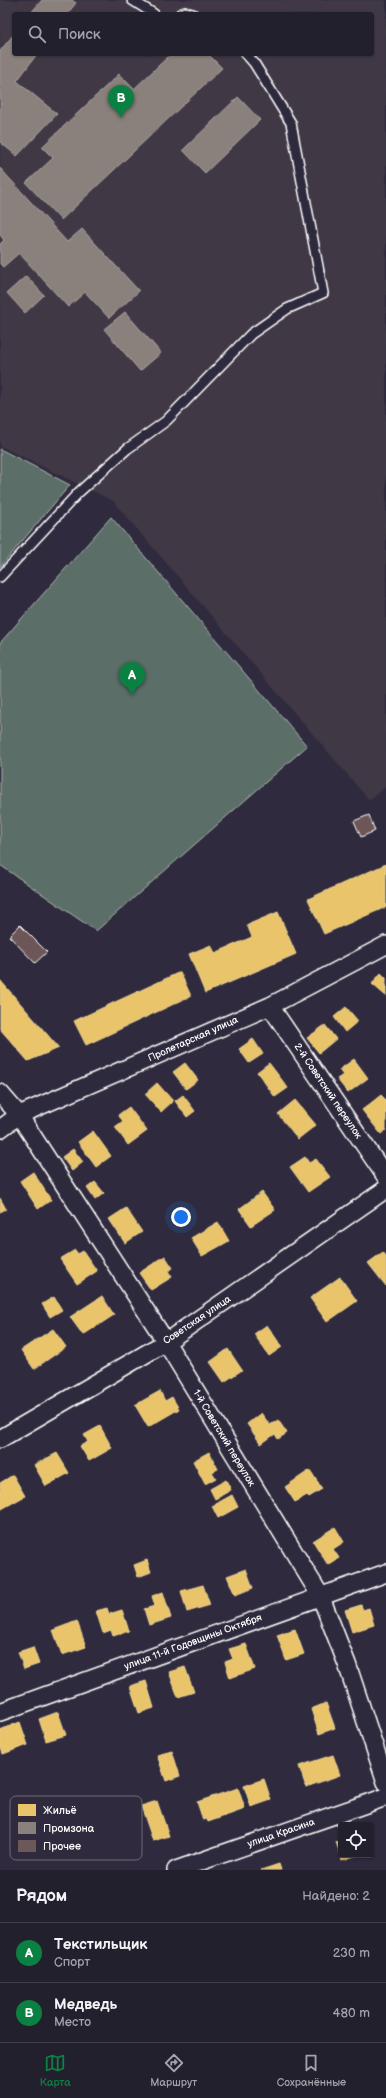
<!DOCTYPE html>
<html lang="ru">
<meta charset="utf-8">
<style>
:root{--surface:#23202e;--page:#2b2836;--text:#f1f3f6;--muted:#a3a3aa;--line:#403e4a;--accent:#0b8043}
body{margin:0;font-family:"Balsamiq Sans",sans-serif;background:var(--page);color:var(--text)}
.controls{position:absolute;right:12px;bottom:12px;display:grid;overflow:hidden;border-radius:4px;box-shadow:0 1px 3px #0004}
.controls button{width:36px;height:36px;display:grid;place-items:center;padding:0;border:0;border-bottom:1px solid var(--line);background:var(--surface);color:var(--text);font:20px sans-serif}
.you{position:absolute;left:181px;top:1217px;width:14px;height:14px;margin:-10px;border:3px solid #fff;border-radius:50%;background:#1a73e8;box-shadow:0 0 0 6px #1a73e833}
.badge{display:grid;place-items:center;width:26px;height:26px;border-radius:50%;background:var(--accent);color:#fff;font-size:13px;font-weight:700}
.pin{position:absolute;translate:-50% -33px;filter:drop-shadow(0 1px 2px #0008)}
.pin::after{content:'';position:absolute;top:21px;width:14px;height:12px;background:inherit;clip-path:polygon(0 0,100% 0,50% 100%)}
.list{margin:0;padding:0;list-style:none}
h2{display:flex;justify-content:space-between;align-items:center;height:52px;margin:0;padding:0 16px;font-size:17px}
h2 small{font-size:13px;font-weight:400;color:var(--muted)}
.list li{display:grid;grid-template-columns:26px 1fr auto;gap:12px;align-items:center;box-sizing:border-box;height:60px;padding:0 16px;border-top:1px solid var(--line)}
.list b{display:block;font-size:15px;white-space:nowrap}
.list p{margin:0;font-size:13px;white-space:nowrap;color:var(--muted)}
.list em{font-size:13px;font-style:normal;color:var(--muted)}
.icon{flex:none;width:22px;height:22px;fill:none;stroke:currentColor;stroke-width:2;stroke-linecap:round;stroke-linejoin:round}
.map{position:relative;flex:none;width:386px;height:1870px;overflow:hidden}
.search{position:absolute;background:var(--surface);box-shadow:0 1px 3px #0004;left:12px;right:12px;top:12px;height:44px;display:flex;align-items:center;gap:10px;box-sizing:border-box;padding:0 14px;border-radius:4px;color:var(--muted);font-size:15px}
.sheet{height:172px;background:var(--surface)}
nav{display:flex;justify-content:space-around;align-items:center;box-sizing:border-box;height:56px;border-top:1px solid var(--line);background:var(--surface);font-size:11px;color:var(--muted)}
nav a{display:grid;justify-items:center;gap:2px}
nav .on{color:var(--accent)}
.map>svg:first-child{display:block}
.built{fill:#413845;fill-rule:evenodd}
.green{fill:#5b6e67;stroke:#adb6b3}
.homes{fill:#e9c46a;stroke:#f0d697}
.industry{fill:#8a817c;stroke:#ada7a3}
.building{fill:#6c5759;stroke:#fff}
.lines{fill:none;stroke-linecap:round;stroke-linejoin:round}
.service-casing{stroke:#fff;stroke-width:12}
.minor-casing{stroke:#fff;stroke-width:20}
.service{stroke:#2f2a3d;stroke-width:9}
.minor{stroke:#2f2a3d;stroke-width:17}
.labels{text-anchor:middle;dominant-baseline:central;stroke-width:4;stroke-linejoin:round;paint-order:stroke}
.street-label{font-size:10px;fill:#fff;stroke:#2f2a3d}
.key{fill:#2f2a3d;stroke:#6d6a77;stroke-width:1}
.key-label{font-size:11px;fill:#fff}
</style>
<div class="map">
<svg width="386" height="1870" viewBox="0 0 386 1870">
<rect width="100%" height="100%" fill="#2f2a3d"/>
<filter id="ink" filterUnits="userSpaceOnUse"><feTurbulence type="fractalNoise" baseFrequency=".025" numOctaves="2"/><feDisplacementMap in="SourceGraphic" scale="8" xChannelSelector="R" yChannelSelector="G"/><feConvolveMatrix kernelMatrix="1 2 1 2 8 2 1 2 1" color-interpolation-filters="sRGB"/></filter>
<g filter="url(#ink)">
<path class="built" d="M0,0H386V787L369,800L113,501L0,446ZM14,14H372V54H14Z"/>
<path class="green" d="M0,449L70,485L0,567Z
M111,517L307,746L96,931L0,865V643Z"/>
<path class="homes" d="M386,864V907L324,934L308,899Z
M278,912L296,954L205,993L189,954L211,945L215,953L252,937L247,925Z
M180,972L191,996L86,1045L74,1021Z
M381,973L386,978V996L372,984Z
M0,980L59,1048L28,1061L0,1029Z
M346,1007L358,1021L345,1032L334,1017Z
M325,1025L336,1039L319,1053L307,1038Z
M253,1039L263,1054L249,1063L239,1049Z
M354,1059L368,1078L348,1093L337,1079L343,1075L339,1070Z
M185,1063L198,1080L186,1089L173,1072Z
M269,1063L288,1088L275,1097L257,1072Z
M157,1083L173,1101L161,1112L145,1094Z
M183,1095L195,1111L187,1117L175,1101Z
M381,1095L386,1100V1130L381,1134L362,1110Z
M295,1100L316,1125L298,1139L278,1114Z
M129,1107L147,1131L128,1145L115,1127L123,1121L118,1115Z
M93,1131L111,1156L96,1167L78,1142Z
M73,1149L83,1162L72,1171L62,1157Z
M305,1157L309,1163L316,1159L330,1177L308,1192L290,1167Z
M33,1172L51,1200L38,1209L20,1181Z
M95,1182L104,1193L95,1200L87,1188Z
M262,1192L275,1210L251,1226L239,1209Z
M0,1198L6,1209L0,1212Z
M126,1208L142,1232L125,1243L109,1219Z
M218,1222L229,1241L202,1256L191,1238Z
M75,1250L78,1254L83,1251L97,1271L77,1284L60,1259Z
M383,1252L386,1256V1286L368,1263Z
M165,1256L173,1268L168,1271L172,1277L151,1290L139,1273Z
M340,1277L357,1301L327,1322L310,1298Z
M102,1296L114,1315L83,1335L70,1317Z
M54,1297L62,1310L50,1317L42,1304Z
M267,1325L282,1347L269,1356L254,1334Z
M53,1329L66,1347L34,1369L21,1350Z
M228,1349L242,1370L224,1382L210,1362Z
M160,1391L165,1401L172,1397L179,1409L148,1427L135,1405Z
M261,1413L270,1425L278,1420L287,1433L278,1439L275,1434L261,1444L247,1424Z
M100,1426L112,1448L89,1461L80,1446L88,1442L84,1435Z
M209,1452L218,1469L212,1472L216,1478L205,1484L193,1461Z
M57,1453L69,1473L46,1486L34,1465Z
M310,1470L322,1489L309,1497L307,1495L295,1502L285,1487Z
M13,1475L25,1496L0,1510V1483Z
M226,1480L231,1490L215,1499L210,1489Z
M232,1495L238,1507L218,1518L212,1506Z
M335,1527L344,1542L333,1549L339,1558L328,1565L313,1541Z
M147,1560L151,1572L138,1577L134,1565Z
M246,1569L253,1588L235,1595L227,1576Z
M203,1585L210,1605L187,1612L181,1591Z
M163,1592L171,1618L149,1625L144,1609L155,1606L152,1596Z
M361,1605L363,1610L369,1608L374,1625L352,1632L345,1610Z
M107,1608L109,1614L122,1610L129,1631L113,1636L111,1630L103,1633L96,1611Z
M77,1621L86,1647L62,1655L53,1630Z
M295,1629L304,1654L286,1660L277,1635Z
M246,1644L255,1669L230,1678L225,1662L233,1659L229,1649Z
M33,1647L39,1664L24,1669L18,1652Z
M185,1667L194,1692L178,1697L169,1672Z
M146,1681L154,1708L139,1713L130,1686Z
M326,1703L335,1728L319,1734L311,1709Z
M58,1712L66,1735L46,1741L39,1719Z
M20,1722L28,1745L3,1754L0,1746V1730Z
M172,1751L180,1776L166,1781L157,1755Z
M333,1755L340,1775L306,1787L299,1766Z
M264,1779L271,1800L251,1807L244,1786Z
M238,1788L245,1809L208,1822L207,1819L203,1820L197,1802Z
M157,1801L169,1836L153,1841L141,1806Z
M341,1841V1855H358L342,1860L336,1842Z
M279,1864L281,1870H261Z"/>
<path class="industry" d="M42,0H72L76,3L67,14H30Z
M14,34V54H37L17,81L57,114L17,156L0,142V51Z
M171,54H208L222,68L61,220L26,183L53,158L42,147L119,74L134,89Z
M238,97L260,120L205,173L183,150Z
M0,168L67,242L82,229L139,291L109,318L85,292L68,307L19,253L3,267L0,264V244L4,240L0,235Z
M26,276L44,295L25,313L7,293Z
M125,312L161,353L140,371L104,329Z"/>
<path class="building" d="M369,815L375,831L361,837L354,821Z
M20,925L47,952L35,963L9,936Z"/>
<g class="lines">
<g class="service-casing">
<path id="service" d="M132,0L154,14
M180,14L185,12L193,14
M0,577L79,492L127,449L166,421L251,334L287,309L323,293L291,123L254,63L246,54"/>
</g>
<g class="minor-casing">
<path id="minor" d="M270,1006L386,1177
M0,1093L19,1115L166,1342L320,1595L347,1664L386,1782
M0,1129L19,1115L270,1006L386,945
M0,1439L166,1342L386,1189
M0,1712L386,1573
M176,1870L386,1797"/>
</g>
<use href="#service" class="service"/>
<use href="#minor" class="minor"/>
</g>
</g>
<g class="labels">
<g class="street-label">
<text transform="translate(193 1039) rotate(-24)">Пролетарская улица</text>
<text transform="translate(328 1091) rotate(56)">2-й Советский переулок</text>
<text transform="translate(197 1320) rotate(-34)">Советская улица</text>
<text transform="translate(224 1438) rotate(59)">1-й Советский переулок</text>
<text transform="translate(193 1642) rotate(-20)">улица 11-й Годовщины Октября</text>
<text transform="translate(281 1833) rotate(-19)">улица Красина</text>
</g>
</g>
<rect x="10" y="1796" width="132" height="64" rx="6" class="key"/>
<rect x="18" y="1804" width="18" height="12" fill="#e9c46a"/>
<rect x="18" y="1822" width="18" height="12" fill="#8a817c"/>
<rect x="18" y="1840" width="18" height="12" fill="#6c5759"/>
<g class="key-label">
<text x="43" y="1814">Жильё</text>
<text x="43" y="1832">Промзона</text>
<text x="43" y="1850">Прочее</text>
</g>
</svg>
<div class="controls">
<button><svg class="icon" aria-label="locate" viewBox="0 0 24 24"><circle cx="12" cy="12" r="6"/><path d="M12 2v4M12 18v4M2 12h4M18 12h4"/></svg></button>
</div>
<div class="you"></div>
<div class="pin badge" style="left:132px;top:695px">A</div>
<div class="pin badge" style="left:121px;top:118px">B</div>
<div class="search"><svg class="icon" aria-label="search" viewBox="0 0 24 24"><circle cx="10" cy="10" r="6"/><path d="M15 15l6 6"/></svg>Поиск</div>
</div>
<section class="sheet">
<h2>Рядом<small>Найдено: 2</small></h2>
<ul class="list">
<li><span class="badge">A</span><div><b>Текстильщик</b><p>Спорт</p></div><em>230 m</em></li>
<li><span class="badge">B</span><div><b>Медведь</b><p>Место</p></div><em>480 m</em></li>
</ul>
</section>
<nav>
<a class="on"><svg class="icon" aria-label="map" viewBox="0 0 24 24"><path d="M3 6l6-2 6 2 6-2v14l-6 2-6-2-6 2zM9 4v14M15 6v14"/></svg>Карта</a>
<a><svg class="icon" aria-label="directions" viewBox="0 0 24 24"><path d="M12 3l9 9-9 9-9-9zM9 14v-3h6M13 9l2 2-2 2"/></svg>Маршрут</a>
<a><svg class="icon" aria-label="saved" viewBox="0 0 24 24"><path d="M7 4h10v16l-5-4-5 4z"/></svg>Сохранённые</a>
</nav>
